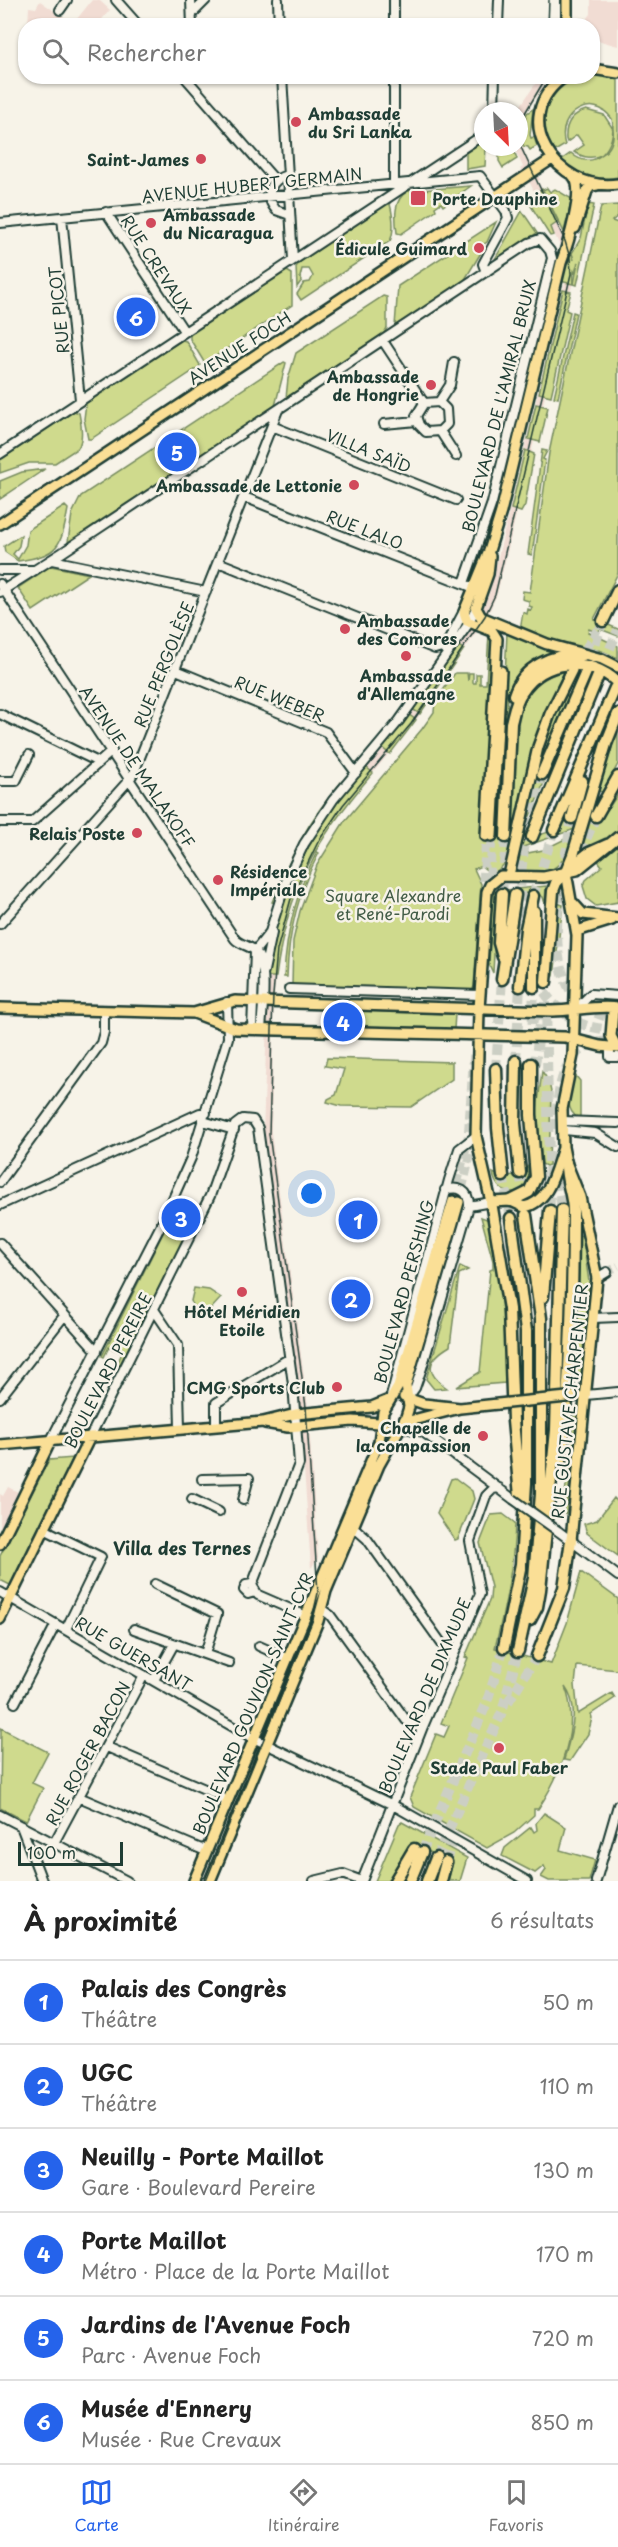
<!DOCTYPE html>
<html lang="fr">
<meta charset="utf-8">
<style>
:root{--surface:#fff;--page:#f2f2f2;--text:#222;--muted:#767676;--line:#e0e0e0;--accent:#2563eb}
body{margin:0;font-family:"Playpen Sans",sans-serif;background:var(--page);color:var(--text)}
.compass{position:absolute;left:474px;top:102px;width:54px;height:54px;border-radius:50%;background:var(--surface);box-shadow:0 2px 4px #0004;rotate:156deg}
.scale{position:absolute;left:18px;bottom:15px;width:105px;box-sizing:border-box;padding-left:6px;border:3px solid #1f3d34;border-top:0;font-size:16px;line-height:21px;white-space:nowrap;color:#1f3d34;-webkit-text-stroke:4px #f7f3e8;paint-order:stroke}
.you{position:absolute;left:312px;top:1194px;width:21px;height:21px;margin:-15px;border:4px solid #fff;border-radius:50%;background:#1a73e8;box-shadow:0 0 0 9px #1a73e833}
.badge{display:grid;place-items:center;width:39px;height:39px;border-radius:50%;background:var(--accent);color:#fff;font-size:20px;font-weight:700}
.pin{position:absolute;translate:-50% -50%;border:3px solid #fff;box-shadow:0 2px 6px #0006}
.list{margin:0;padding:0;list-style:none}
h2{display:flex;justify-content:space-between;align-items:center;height:78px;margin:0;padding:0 24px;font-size:26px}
h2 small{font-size:20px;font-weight:400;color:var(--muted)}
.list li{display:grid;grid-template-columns:39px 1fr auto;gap:18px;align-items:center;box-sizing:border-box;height:84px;padding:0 24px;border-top:2px solid var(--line)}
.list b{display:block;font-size:22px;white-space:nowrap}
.list p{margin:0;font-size:20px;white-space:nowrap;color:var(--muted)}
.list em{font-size:20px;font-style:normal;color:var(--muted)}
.icon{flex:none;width:33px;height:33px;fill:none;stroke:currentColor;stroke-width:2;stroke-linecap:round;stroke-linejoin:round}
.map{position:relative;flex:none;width:618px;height:1881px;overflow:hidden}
.search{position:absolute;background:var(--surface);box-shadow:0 2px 4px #0004;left:18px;right:18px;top:18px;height:66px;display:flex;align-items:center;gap:15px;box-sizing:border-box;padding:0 21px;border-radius:24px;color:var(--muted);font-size:22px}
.sheet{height:582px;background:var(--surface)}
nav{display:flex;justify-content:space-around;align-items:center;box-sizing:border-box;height:84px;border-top:2px solid var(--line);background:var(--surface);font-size:16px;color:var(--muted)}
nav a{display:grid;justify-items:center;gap:3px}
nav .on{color:var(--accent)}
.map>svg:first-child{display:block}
.built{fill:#f1dcd3}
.green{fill:#cfda8d;stroke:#778c60;stroke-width:1.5}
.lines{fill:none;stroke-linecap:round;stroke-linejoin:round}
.minor-tunnel{stroke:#cccfc4;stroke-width:8;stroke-dasharray:8 4;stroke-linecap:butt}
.major-tunnel{stroke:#cccfc4;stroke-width:9;stroke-dasharray:9 4.5;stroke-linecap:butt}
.highway-tunnel{stroke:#cccfc4;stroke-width:10;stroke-dasharray:10 5;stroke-linecap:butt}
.minor-casing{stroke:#1f3d34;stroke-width:12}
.major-casing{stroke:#1f3d34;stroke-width:14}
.highway-casing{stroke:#1f3d34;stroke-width:15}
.minor{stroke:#f7f3e8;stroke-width:8}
.major{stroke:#fadf96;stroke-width:9}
.highway{stroke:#fadf96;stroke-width:10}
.tram{stroke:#1f3d34;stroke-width:1.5}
.minor-bridge-casing{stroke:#1f3d34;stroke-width:12;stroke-linecap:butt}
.major-bridge-casing{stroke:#1f3d34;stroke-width:14;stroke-linecap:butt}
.minor-bridge{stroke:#f7f3e8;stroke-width:8}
.major-bridge{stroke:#fadf96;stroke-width:9}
.poi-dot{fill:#d1495b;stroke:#f7f3e8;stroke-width:2}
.labels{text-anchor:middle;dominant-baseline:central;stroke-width:5;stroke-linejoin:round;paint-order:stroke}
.poi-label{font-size:16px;font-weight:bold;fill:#1f3d34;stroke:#f7f3e8;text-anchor:end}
.street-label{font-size:16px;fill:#1f3d34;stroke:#f7f3e8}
.park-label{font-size:16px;fill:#425c46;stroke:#f7f3e8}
.neighbourhood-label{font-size:18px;font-weight:bold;fill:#1f3d34;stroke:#f7f3e8}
</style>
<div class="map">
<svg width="618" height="1881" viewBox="0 0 618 1881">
<rect width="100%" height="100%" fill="#f7f3e8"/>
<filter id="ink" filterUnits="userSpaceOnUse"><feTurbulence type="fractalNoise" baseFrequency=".0167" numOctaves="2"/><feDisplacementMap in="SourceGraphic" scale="12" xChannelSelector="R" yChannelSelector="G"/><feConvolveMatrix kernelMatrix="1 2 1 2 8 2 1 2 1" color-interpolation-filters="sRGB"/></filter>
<g filter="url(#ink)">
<path class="built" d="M92,0H99L110,10L97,25H28L29,7L36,8L40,1L73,24Z
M591,0H618V46L593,39L592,26L586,25V20L591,14Z
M540,77H549L525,114L521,131L522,145L529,163L540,179L538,181L570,248L574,277L497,594L487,617L412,726L345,806L318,845L292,900L278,957L274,996L271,1132L308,1407L318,1558L311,1568L299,1397L263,1133L269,965L278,922L338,802L403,726L471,627L489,594L565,282L561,248L531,185L520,169L523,167L514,147H519V111H517Z
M8,1487L18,1492L0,1529V1494L3,1496Z"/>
<path class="green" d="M598,75L618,80V177C596,181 577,175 561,160L571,153C594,174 618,146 612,119C594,92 555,113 565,145L555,151C529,114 557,75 598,75Z
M533,109L530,135L531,138L534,137L537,146L530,150L528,147L523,146L522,126L527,113Z
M586,110L604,115L613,129C616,153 594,165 574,152L584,145L577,135L567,142L566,139C565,124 572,114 586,110Z
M483,141V147H486L485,166L466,169V153Z
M499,147H513L517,159L503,168L499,161Z
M471,186L443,206L441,203L435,207L436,210L401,234L397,233C395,218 393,199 408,191Z
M547,188L550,192L555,189L572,199L564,232L543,190Z
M542,189L558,222L551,227L554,235L550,236L531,206L534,204L532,197Z
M387,204H390C393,216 395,230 390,241L301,300L297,294L304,283L310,282L313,276L309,269H302L300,277L302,280L297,287L296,267L300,262Z
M588,204L594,205L577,285L574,284L578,262L575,273L574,271L573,284L560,281L571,252L574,260L572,253L581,238Z
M618,205V216L612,221L618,223V573L594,619L618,629V636L600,629L598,633L589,629L588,632L618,646V658L602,651L549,639L548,641L520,630L523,612L527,614L528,609L531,610L532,607L529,606V601L522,599L523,591L530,592L549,453L601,206Z
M522,211L537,233L496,260L495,259Z
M496,222L487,242L481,246L482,251L464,281L395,326L398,286Z
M287,271L292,274V305L207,362H204L190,339V334Z
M563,290L571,292L566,310L570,312L551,396L539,393Z
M383,296L387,297V328L384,333L286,398L288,379L296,353Z
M573,312L576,313L558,398L554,397Z
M182,340L186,341L200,365L199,367L91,439H88L84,419L86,403Z
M284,362L286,363L275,406L68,542L72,514L81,496Z
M536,404L548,407L540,442L528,439Z
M74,411L79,413C81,424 84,438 78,448L55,463H29L0,473V460Z
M525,450L534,454L525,505L521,512L511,509Z
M542,450L547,451L543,459L545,460L532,555L528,554Z
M45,469L0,499V481L22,472Z
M65,506L68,509C61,548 58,555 18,561L5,552L4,546L21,535L19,546L13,554L18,559L26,545L28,530Z
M51,566L89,574L33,611L18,588Z
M507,632L554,651V654L511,690L508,697L498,835Z
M489,633L493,641L483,836L512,838C510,855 508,865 492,874L481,866L474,869L481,884L474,986L472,992L292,986L293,941L300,911L317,865L344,822L422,729L434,712L435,702L455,673H467L468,681L469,673H473V683H476V674H480V684H486Z
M456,645L464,649L420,714L412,709Z
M565,671L545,712L554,716L565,694L569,696L531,784L551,766L522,835H511L519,712C527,690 542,676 565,671Z
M408,714L416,720L390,754L382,748Z
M618,728V764L603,792L598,791Z
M366,767L373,773C316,839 287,889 276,977H266C275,895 313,828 366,767Z
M342,781L343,782C313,820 291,858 275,903L272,902C291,856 306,823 342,781Z
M618,794V902L596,906L587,899L583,886L586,880L602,866L587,846H582L591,813L601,819Z
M580,810L575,829L520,848L522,838C547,836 562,827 580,810Z
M571,836H575C564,866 549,881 516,869L518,855L543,850Z
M317,852L319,853C298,892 288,933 287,977H284C286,932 296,891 317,852Z
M546,886L545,904L543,897L538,894L504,892L497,897L493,973L489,964L492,896L496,891Z
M557,903L563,905L554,976L552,978L553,937Z
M328,1010L455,1014L454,1029L327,1025Z
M327,1058L452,1062V1079L411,1107L341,1106L327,1102L328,1099L336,1095L344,1069L325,1066Z
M542,1071L549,1082L551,1092L549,1165L546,1166L542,1164L537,1110Z
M575,1075L580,1081V1119C562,1110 570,1091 575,1075Z
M528,1166L529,1181C516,1199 496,1194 493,1173C502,1178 522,1177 528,1166Z
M481,1217L487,1219L490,1225C499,1278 506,1329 505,1383L456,1387L480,1372L490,1270L493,1269V1261Z
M182,1220L186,1235L119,1366L117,1364L122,1353L109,1347L104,1357L102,1356L167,1225Z
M582,1235L589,1282L581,1376L575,1377L578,1236Z
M460,1266L468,1270L459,1274L450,1346C426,1360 425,1373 447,1388L434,1389L426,1379Z
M194,1288L209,1290L221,1298L209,1311L199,1316L191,1301Z
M574,1415H577L566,1514L563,1512Z
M73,1458L10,1585L0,1580V1556L49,1460Z
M455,1478L472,1491L474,1499L458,1539L455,1540L437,1514L451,1479Z
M614,1498L618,1502V1556L587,1533L584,1524L597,1520Z
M503,1514L515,1523C514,1565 505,1607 495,1648L551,1664L567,1623L581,1572L618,1599V1670L577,1666L575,1685L578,1714L612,1693L615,1698L591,1714L592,1718L588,1734L570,1761L564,1760C570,1737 581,1708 565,1687C581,1726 560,1776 538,1809H534V1815L514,1833L487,1848L414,1807L410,1797L436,1734L444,1737L449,1726L441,1723L468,1658L465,1657L490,1599L491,1587L480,1543L491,1515Z
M302,1625L313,1630L272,1727L262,1722Z
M1,1728L48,1752L32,1783L43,1788L26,1821L0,1808Z
M544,1813L566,1827L560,1850L595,1860L589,1881H549L541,1877L546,1870L544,1866L535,1873L502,1856L505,1848L531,1827L534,1832L537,1830L536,1823Z
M402,1822L467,1858L460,1881H448L453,1862L413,1845L388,1881H375L399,1824Z"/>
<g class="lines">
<path class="minor-tunnel" d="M607,1272L618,1266"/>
<path class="major-tunnel" d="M578,660L603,621
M483,881L486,836
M489,890L492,836
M454,1197L468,1139L474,1051
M459,1202L475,1135"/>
<path class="highway-tunnel" d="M586,672L603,621
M598,676L618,630
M542,774C519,845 496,972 574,1020C586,1028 604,1029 618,1031
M572,818C563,879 526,1006 618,1019
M575,866L596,816
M502,894L506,837
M533,896L554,830
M546,1002L550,1211
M532,1039L534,987
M516,1061L520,986
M535,1065L541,1015
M496,1069L502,979
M556,1129C557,1085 563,1036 618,1042
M556,1165L562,1210
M520,1173L525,1203
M503,1176L511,1218
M508,1702L537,1656
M422,1852L486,1705L504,1647
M436,1858L502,1712L518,1651
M446,1862L454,1832"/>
<g class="minor-casing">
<path id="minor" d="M116,0L139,26
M191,0L192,26
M278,0L279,26
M60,10L67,0
M192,14L206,0
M394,26V0
M498,26L499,0
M184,76L275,180
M282,76L293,260
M494,111L495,76
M288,175C270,179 264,196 276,210L290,215
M394,184V76
M106,212L184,331
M62,217L80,400
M0,223L480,176L506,211L508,218L483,264L486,272
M383,341L424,403L416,416L419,425L426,432L440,431L447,424L446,409L439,402L424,403
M439,402L450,385L454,362
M384,424L417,421
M272,426L456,500
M440,431L456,456
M0,454L483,135
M244,497L469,586
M52,560L206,592
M218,562L435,649L445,646
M0,570H34
M0,584L235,939C240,945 249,945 255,951C269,965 262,1011 261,1030
M0,592L60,554L529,243L540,239L550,251L552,258L492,503L464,583
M444,649L465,609
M176,670L326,732L356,773
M0,714L98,762
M0,781H16L29,755
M0,822H32L112,751
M0,924L130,779L135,770L278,410
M264,971L272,933
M289,989L480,995
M575,1010L591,994L618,996
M252,1029L255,951L270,932L285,884L304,844L333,800L399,721L467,626L476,608
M610,1047V1057H618
M203,1121L234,1130
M563,1121L618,1123
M564,1130L595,1133L618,1147
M0,1182L101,1043L104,1032V1011
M0,1205L200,1113H206
M469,1206L491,1202
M0,1243L97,1351
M597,1278L607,1272
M155,1311L178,1345L180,1429
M593,1318L618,1317
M586,1395L618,1392
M391,1396L449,1180L459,1149L476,1136
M0,1398L64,1316
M407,1399L415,1388L422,1368L469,1206C469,1190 459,1186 445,1190
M216,1426V1403L290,1358
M400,1427L423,1432L513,1499
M90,1437L210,1196L235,1125L243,1119L253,1120L258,1128L293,1384L299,1464L252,1585L258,1595L304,1615
M51,1440L163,1221L191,1158L228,1038L227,1002
M202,1479L249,1478L243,1500
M192,1499L219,1512
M350,1524L367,1539L452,1658
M44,1529L101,1557L66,1629
M558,1531L618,1576
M155,1584L217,1614L205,1654
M252,1584L246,1585L244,1590L248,1594L255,1592
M0,1592L249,1736L393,1805L527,1881
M321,1609L330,1615L406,1720L422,1729
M134,1629L229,1663
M259,1646L286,1658
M154,1680L174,1644
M15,1703L56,1624
M107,1747L221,1796L226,1806
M79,1797L201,1849L208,1847
M0,1815L127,1881
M21,1826L42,1881
M54,1843L144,1675
M314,1881L343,1874L362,1881
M362,1881L422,1729L480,1594L470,1541L486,1496L493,1489L499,1488
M596,1881L618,1805"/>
</g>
<g class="major-casing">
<path id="major" d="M567,26V0
M592,69L618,73
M565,76C506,117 556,193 618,184
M575,228L587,191L591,186L597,185
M0,524L552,159
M490,556L488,574L476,608L481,617L547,644L602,659L618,667
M486,836L497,639L492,631L467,621L464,612L489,551L501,512L561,263C567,247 585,190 574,177
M492,836L501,671
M569,868L588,853L608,844
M566,872L577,935L573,1055L562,1109L563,1147L566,1162L580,1197L597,1278L571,1540
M509,875L538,747L550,714L572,670
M573,903L583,914L618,918
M577,931L612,920
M0,1008L194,1013L235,1001L552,1011C575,1011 595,1005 618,1008
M617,1008L613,1011L611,1036L617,1048
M194,1013L236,1029L565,1037L600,1046L618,1048
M563,1148C555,1170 550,1202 524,1207L511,1201L491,1202L476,1136L479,1009L487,892L490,885L501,876L544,877L577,870L618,837
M404,1397L424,1404L460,1408
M265,1423L288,1427L353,1421L378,1423L385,1428L393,1430L413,1420L460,1408L498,1404
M0,1445L263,1422L296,1414L372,1407L389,1400
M0,1544L51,1440
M0,1619L90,1437
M194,1881L379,1442L383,1412L398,1387L453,1201
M210,1881L318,1621L326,1591L379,1465L406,1417L409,1407L406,1385L459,1202"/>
</g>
<g class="highway-casing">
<path id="highway" d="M603,621L618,590
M514,695C523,666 554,653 583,655
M542,774L586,672
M596,816L618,777
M572,818L582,781
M554,830L615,688
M506,837L511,723C514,712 515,702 522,692C544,658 590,656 618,683
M532,837L598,676
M502,894L499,943L503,957
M502,979L515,895
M546,982L553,891L556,883L566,872L573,855L606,744L618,714
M520,986L526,929L533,896
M534,987V911
M516,1061L515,1123L520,1173
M496,1069L498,1128L503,1176
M511,1201L529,1192L536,1177L531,1115V1064
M491,1202L509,1309L513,1421L520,1496
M543,1297L550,1211
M561,1461C571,1378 573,1294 573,1211C573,1193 565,1180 566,1162
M530,1620L537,1607L540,1590L556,1430L562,1210
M504,1647L521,1564L526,1483V1331L511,1218
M518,1651L534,1578L541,1494V1318L526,1215
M537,1656L564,1588L571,1540
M395,1881L414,1849
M410,1881L422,1852
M427,1881L436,1858
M441,1881L446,1862"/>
</g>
<use href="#minor" class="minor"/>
<use href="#major" class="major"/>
<use href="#highway" class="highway"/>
<path class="tram" d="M548,26L549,0
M519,123L547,76
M206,1881L311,1623L318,1593L306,1407L269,1134L273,995L277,950L292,895L318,842L343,805L411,724L485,616L495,595L571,274L570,258L565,241L519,143"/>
<g class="minor-bridge-casing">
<path id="minor-bridge" d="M513,1499L558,1531"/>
</g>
<g class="major-bridge-casing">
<path id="major-bridge" d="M498,1404L577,1396"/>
</g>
<use href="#minor-bridge" class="minor-bridge"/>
<use href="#major-bridge" class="major-bridge"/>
</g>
</g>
<g class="poi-dot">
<circle cx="296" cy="122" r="6"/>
<circle cx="201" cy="159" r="6"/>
<rect x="410" y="190" width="16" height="16" rx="3"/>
<circle cx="151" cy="223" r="6"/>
<circle cx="479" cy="248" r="6"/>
<circle cx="431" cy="385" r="6"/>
<circle cx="354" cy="485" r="6"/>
<circle cx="345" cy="629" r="6"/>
<circle cx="406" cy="656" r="6"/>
<circle cx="137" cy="833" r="6"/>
<circle cx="218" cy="880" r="6"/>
<circle cx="242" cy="1292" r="6"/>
<circle cx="337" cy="1387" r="6"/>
<circle cx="483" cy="1436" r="6"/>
<circle cx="499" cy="1748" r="6"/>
</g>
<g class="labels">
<g class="poi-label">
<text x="308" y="113" text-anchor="start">Ambassade<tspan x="308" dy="18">du Sri Lanka</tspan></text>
<text x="189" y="159">Saint-James</text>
<text x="432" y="198" text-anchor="start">Porte Dauphine</text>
<text x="163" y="214" text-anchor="start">Ambassade<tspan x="163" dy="18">du Nicaragua</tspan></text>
<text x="467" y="248">Édicule Guimard</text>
<text x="419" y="376">Ambassade<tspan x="419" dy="18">de Hongrie</tspan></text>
<text x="342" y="485">Ambassade de Lettonie</text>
<text x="357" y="620" text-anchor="start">Ambassade<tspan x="357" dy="18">des Comores</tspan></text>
<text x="406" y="675" text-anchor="middle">Ambassade<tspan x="406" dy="18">d'Allemagne</tspan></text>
<text x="125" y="833">Relais Poste</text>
<text x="230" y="871" text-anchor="start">Résidence<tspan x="230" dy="18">Impériale</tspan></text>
<text x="242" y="1311" text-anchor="middle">Hôtel Méridien<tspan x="242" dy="18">Etoile</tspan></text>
<text x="325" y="1387">CMG Sports Club</text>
<text x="471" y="1427">Chapelle de<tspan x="471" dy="18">la compassion</tspan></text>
<text x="499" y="1767" text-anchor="middle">Stade Paul Faber</text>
</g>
<g class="street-label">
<text transform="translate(252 184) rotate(-6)">AVENUE HUBERT GERMAIN</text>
<text transform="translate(157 264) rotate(57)">RUE CREVAUX</text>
<text transform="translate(58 310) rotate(-96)">RUE PICOT</text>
<text transform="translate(239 347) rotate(-33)">AVENUE FOCH</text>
<text transform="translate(498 406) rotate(-76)">BOULEVARD DE L'AMIRAL BRUIX</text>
<text transform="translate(369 450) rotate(22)">VILLA SAÏD</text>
<text transform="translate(365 529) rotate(21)">RUE LALO</text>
<text transform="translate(163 664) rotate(-68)">RUE PERGOLÈSE</text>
<text transform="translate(280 698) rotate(22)">RUE WEBER</text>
<text transform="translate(138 766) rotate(56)">AVENUE DE MALAKOFF</text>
<text transform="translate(403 1291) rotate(-75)">BOULEVARD PERSHING</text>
<text transform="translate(107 1370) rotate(-63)">BOULEVARD PEREIRE</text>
<text transform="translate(569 1401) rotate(-84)">RUE GUSTAVE CHARPENTIER</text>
<text transform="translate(134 1653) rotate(30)">RUE GUERSANT</text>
<text transform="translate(424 1695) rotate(-67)">BOULEVARD DE DIXMUDE</text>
<text transform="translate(252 1703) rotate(-67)">BOULEVARD GOUVION-SAINT-CYR</text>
<text transform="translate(87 1753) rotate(-62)">RUE ROGER BACON</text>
</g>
<g class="park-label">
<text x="393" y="895">Square Alexandre<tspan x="393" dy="18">et René-Parodi</tspan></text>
</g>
<g class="neighbourhood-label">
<text x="182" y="1547">Villa des Ternes</text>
</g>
</g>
</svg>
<svg class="compass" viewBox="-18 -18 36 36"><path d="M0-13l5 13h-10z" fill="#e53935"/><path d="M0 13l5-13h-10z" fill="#767676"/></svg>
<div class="scale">100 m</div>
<div class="you"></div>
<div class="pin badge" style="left:358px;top:1220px">1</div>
<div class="pin badge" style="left:351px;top:1299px">2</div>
<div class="pin badge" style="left:181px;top:1218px">3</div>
<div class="pin badge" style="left:343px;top:1022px">4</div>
<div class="pin badge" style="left:177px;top:452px">5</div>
<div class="pin badge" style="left:136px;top:317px">6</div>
<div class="search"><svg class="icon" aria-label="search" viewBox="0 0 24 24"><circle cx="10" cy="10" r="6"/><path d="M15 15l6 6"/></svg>Rechercher</div>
</div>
<section class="sheet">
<h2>À proximité<small>6 résultats</small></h2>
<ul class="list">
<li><span class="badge">1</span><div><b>Palais des Congrès</b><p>Théâtre</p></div><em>50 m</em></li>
<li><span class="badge">2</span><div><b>UGC</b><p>Théâtre</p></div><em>110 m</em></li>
<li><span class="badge">3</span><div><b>Neuilly - Porte Maillot</b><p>Gare · Boulevard Pereire</p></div><em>130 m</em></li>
<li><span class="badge">4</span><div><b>Porte Maillot</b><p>Métro · Place de la Porte Maillot</p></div><em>170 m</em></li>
<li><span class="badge">5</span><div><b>Jardins de l'Avenue Foch</b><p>Parc · Avenue Foch</p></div><em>720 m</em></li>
<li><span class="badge">6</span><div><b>Musée d'Ennery</b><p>Musée · Rue Crevaux</p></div><em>850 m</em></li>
</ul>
</section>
<nav>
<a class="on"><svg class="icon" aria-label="map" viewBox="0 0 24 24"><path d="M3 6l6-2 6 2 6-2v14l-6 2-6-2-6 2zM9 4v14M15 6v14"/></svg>Carte</a>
<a><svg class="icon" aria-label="directions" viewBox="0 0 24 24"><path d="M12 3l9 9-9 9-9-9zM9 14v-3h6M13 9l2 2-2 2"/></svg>Itinéraire</a>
<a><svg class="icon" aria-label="saved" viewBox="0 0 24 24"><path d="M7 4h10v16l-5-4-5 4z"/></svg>Favoris</a>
</nav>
